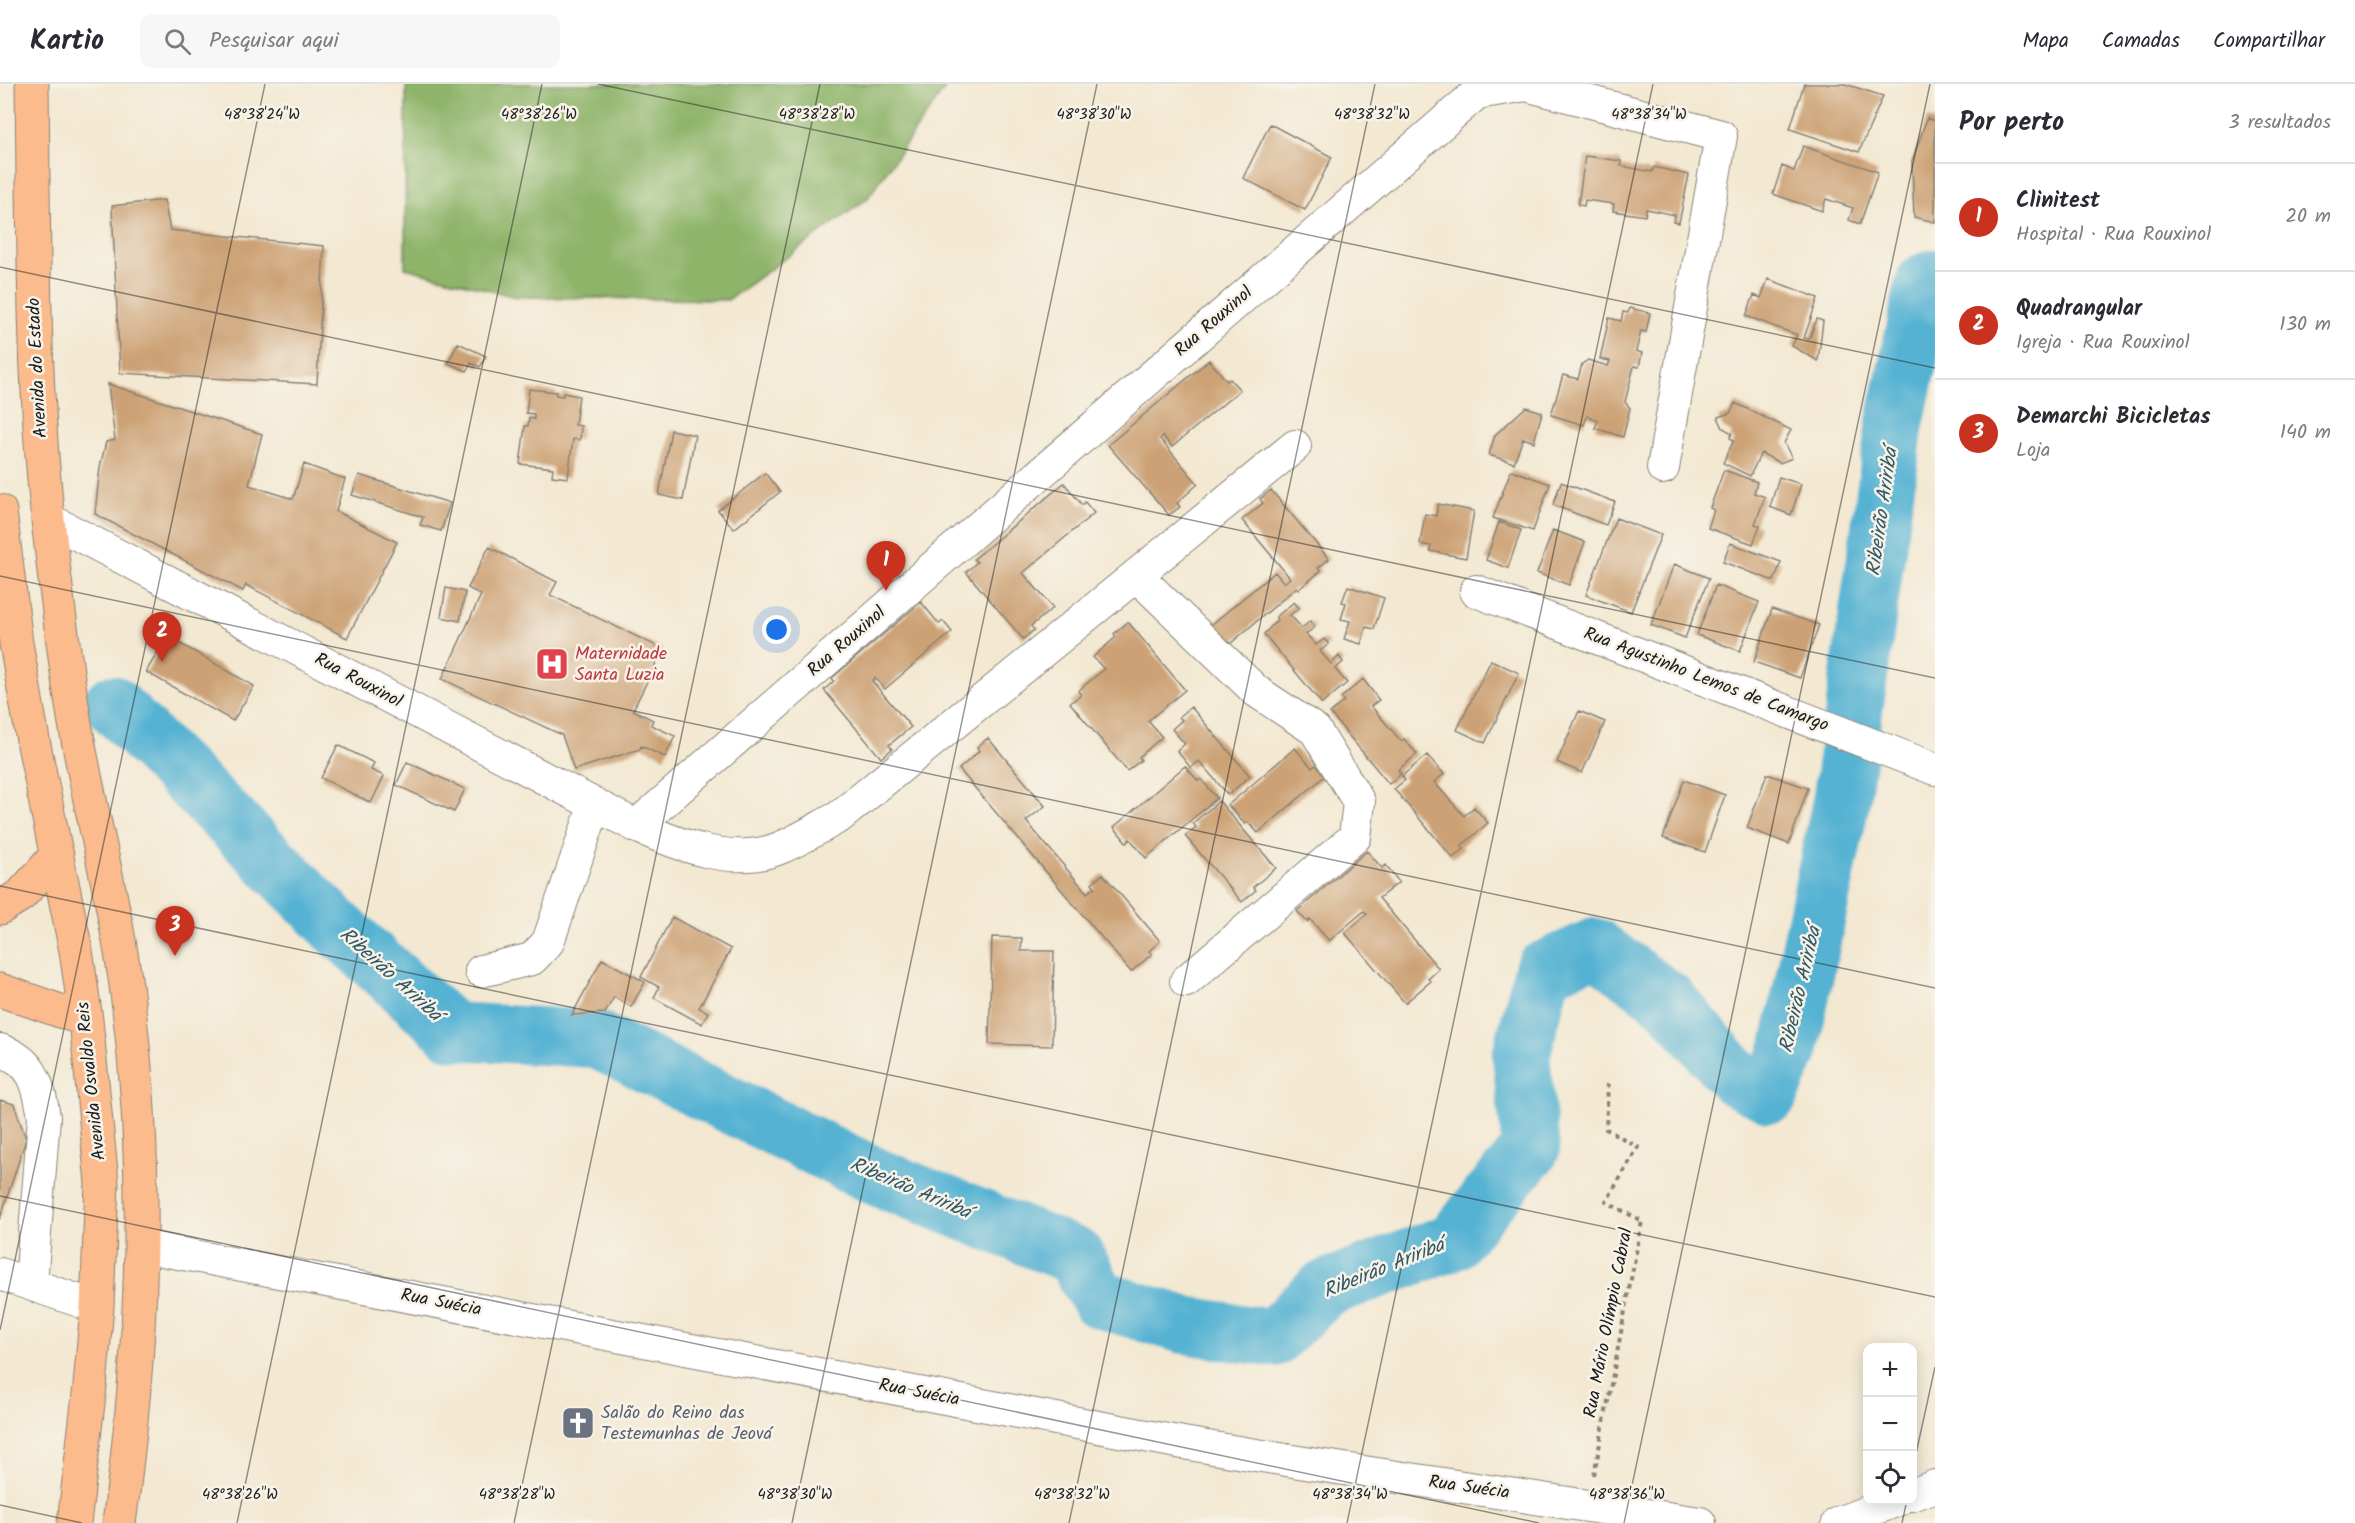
<!DOCTYPE html>
<html lang="pt">
<meta charset="utf-8">
<style>
:root{--surface:#fff;--page:#f7f7f7;--text:#2b2b33;--muted:#7c7c81;--line:#e1e1e2;--accent:#c8321e}
body{margin:0;font-family:Kalam,sans-serif;background:var(--page);color:var(--text)}
.controls{position:absolute;right:18px;bottom:18px;display:grid;overflow:hidden;border-radius:12px;box-shadow:0 3px 15px #0003}
.controls button{width:54px;height:54px;display:grid;place-items:center;padding:0;border:0;border-bottom:2px solid var(--line);background:var(--surface);color:var(--text);font:30px sans-serif}
.you{position:absolute;left:777px;top:546px;width:21px;height:21px;margin:-15px;border:4px solid #fff;border-radius:50%;background:#1a73e8;box-shadow:0 0 0 9px #1a73e833}
.badge{display:grid;place-items:center;width:39px;height:39px;border-radius:50%;background:var(--accent);color:#fff;font-size:20px;font-weight:700}
.pin{position:absolute;translate:-50% -50px;filter:drop-shadow(0 2px 3px #0008)}
.pin::after{content:'';position:absolute;top:32px;width:21px;height:18px;background:inherit;clip-path:polygon(0 0,100% 0,50% 100%)}
.list{margin:0;padding:0;list-style:none}
h2{display:flex;justify-content:space-between;align-items:center;height:78px;margin:0;padding:0 24px;font-size:26px}
h2 small{font-size:20px;font-weight:400;color:var(--muted)}
.list li{display:grid;grid-template-columns:39px 1fr auto;gap:18px;align-items:center;box-sizing:border-box;height:108px;padding:0 24px;border-top:2px solid var(--line)}
.list b{display:block;font-size:22px;white-space:nowrap}
.list p{margin:0;font-size:20px;white-space:nowrap;color:var(--muted)}
.list em{font-size:20px;font-style:normal;color:var(--muted)}
.icon{flex:none;width:33px;height:33px;fill:none;stroke:currentColor;stroke-width:2;stroke-linecap:round;stroke-linejoin:round}
.map{position:relative;flex:none;width:1935px;height:1439px;overflow:hidden}
header{display:flex;align-items:center;gap:36px;box-sizing:border-box;height:84px;padding:0 30px;background:var(--surface);border-bottom:2px solid var(--line)}
header strong{font-size:28px}
nav{display:flex;gap:33px;margin-inline-start:auto;font-size:21px}
.search{width:420px;height:54px;background:var(--page);display:flex;align-items:center;gap:15px;box-sizing:border-box;padding:0 21px;border-radius:12px;color:var(--muted);font-size:22px}
main{display:flex}
aside{flex:1;background:var(--surface)}
.map>svg:first-child{display:block}
.forest{fill:#8db469;stroke:#546842;stroke-width:1.5}
.lines{fill:none;stroke-linecap:round;stroke-linejoin:round}
.river{stroke:#54b2d3;stroke-width:58}
.building{fill:#cca174}
.minor-casing{stroke:#888276;stroke-width:34}
.major-casing{stroke:#888276;stroke-width:35}
.path{stroke:#888276;stroke-width:4;stroke-dasharray:4.5 4.5;stroke-linecap:butt}
.minor{stroke:#fff;stroke-width:32}
.major{stroke:#fbbb8c;stroke-width:33}
.ticks{fill:none;stroke:#1c1c1c;stroke-width:1.5;stroke-opacity:0.45}
.labels{text-anchor:middle;dominant-baseline:central;stroke-width:5;stroke-linejoin:round;paint-order:stroke}
.street-label{font-size:18px;fill:#1c1c1c;stroke:#f7f3e8}
.health-label{font-size:18px;fill:#be3a42;stroke:#f7f3e8;text-anchor:start}
.worship-label{font-size:18px;fill:#5b616d;stroke:#f7f3e8;text-anchor:start}
.water-label{font-size:20px;font-style:italic;fill:#325865;stroke:#f7f3e8}
.ticks-label{font-size:15px;text-anchor:middle;fill:#1c1c1c;stroke:#f7f3e8;stroke-width:5;stroke-linejoin:round;paint-order:stroke}
</style>
<header>
<strong>Kartio</strong>
<div class="search"><svg class="icon" aria-label="search" viewBox="0 0 24 24"><circle cx="10" cy="10" r="6"/><path d="M15 15l6 6"/></svg>Pesquisar aqui</div>
<nav><a>Mapa</a><a>Camadas</a><a>Compartilhar</a></nav>
</header>
<main>
<div class="map">
<svg width="1935" height="1439" viewBox="0 0 1935 1439">
<rect width="100%" height="100%" fill="#f7f3e8"/>
<filter id="ink" filterUnits="userSpaceOnUse"><feTurbulence type="fractalNoise" baseFrequency=".0167" numOctaves="2"/><feDisplacementMap in="SourceGraphic" scale="12" xChannelSelector="R" yChannelSelector="G"/><feConvolveMatrix kernelMatrix="1 2 1 2 8 2 1 2 1" color-interpolation-filters="sRGB"/></filter>
<filter id="wash" filterUnits="userSpaceOnUse"><feTurbulence type="fractalNoise" baseFrequency=".008" numOctaves="4" result="noise"/><feDisplacementMap in="SourceGraphic" scale="24" xChannelSelector="R" yChannelSelector="G"/><feGaussianBlur stdDeviation="1.35" result="paint"/><feColorMatrix in="noise" values="0 0 0 0 0 0 0 0 0 0 0 0 0 0 0 0 0 1.4 0 .05"/><feComposite in="paint" operator="in"/></filter>
<g filter="url(#wash)">
<rect width="100%" height="100%" fill="#f3e8d1"/>
<path class="forest" d="M406,0H948L867,115L728,216L516,213L405,184Z"/>
<g class="lines">
<path class="river" d="M112,620L336,842L452,947L595,955L879,1094L1075,1172L1099,1215L1184,1241L1273,1254L1324,1205L1452,1158L1531,1065L1521,972L1543,886L1595,863L1668,916L1736,994L1770,1010L1789,967L1841,718L1895,339L1925,198L1935,194"/>
</g>
<g id="blocks">
<path class="building" d="M1804,0H1845L1883,12L1859,68L1790,45Z
M1927,34L1935,37V138L1914,133L1912,77Z
M1270,40L1332,73L1305,126L1243,94Z
M1803,62L1878,88L1860,140L1849,136L1853,124L1826,115L1822,127L1773,110L1782,82L1794,87Z
M1585,72L1621,77V82L1652,88L1654,83L1689,91L1679,139L1673,138L1675,131L1646,125L1645,132L1613,127L1614,120L1585,116L1584,122L1578,121Z
M164,116L170,146L324,162L317,300L120,289L112,122Z
M1768,195L1818,214L1804,254L1809,255L1817,235L1823,237L1818,277L1792,262L1797,251L1746,232L1754,211L1761,214Z
M1630,224L1650,229L1646,248L1641,247L1636,267L1642,269L1639,283L1634,282L1625,318L1630,324L1623,353L1595,344L1598,336L1587,332L1584,341L1551,331L1563,291L1578,295L1582,280L1588,276L1608,282L1610,277L1600,275L1609,234L1621,237L1623,228L1628,229Z
M458,259L486,272L480,283L471,279L467,287L448,279Z
M1209,276L1227,297L1230,295L1240,306L1172,363L1163,352L1160,355L1198,400L1177,419L1180,423L1169,431L1108,361Z
M108,300L262,350L249,401L293,415L304,380L345,395L336,427L397,458L347,554L246,501L243,507L95,430L100,383L106,358L115,356Z
M529,305L556,308V311L563,312V309L579,312L575,341L581,342L580,356L573,355L568,394L552,392L553,384L520,380L525,342H528L529,334L534,335V330L526,329Z
M1735,319L1791,346L1784,359L1792,374L1780,379L1761,369L1750,392L1723,379L1734,356L1730,354L1732,349L1723,344L1718,333L1730,329Z
M1526,323L1542,328L1534,358L1523,354L1514,379L1489,371L1495,351Z
M671,346L695,351L683,416L659,411Z
M1511,386L1550,400L1533,447L1493,434Z
M1724,386L1757,398L1754,409L1765,413L1755,440L1760,442L1753,460L1708,444L1714,426L1710,424Z
M765,389L780,408L734,445L718,426Z
M359,391L450,419L441,447L420,441L423,433L352,411Z
M1779,393L1801,400L1791,431L1770,423Z
M1561,398L1615,418L1606,441L1553,421Z
M1064,399L1082,421L1085,418L1094,429L1023,489L1053,524L1031,542L1034,546L1023,555L966,488L977,478L974,475Z
M1271,406L1329,475L1318,484L1321,487L1299,505L1297,503L1223,566L1206,545L1275,488L1284,499L1290,494L1242,436L1263,419L1260,415Z
M1438,420L1474,427L1466,474L1430,467L1431,462L1420,460L1425,430L1436,432Z
M1616,434L1661,451L1631,528L1586,511Z
M1499,438L1521,446L1508,484L1486,476Z
M1553,446L1585,458L1569,501L1537,489Z
M1730,459L1781,478L1774,497L1723,478Z
M489,463L557,498L550,511L663,565L633,626L653,636L651,641L675,652L665,673L641,662L640,665L574,686L562,651L442,595L481,511L468,504Z
M1674,480L1709,494L1685,554L1651,541Z
M1716,501L1759,518L1740,567L1697,551Z
M1348,502L1384,514L1374,545L1366,543L1361,560L1344,555L1350,537L1341,535L1346,519L1342,518Z
M446,504L465,508L460,537L441,533Z
M921,518L939,540L943,537L952,548L885,605L875,594L872,597L911,643L889,661L892,665L881,674L824,606L834,597L832,594Z
M1294,518L1299,524L1290,531L1302,544L1310,537L1315,543L1306,550L1316,561L1324,555L1329,560L1320,567L1331,580L1339,572L1343,578L1335,585L1347,599L1322,620L1264,550L1277,536L1276,533Z
M1772,525L1819,541L1800,594L1754,578Z
M1128,538L1185,606L1148,637L1162,653L1139,673L1141,676L1127,687L1070,619L1081,611L1078,607L1104,585L1093,573L1116,553L1114,550Z
M167,552L254,602L233,637L146,588Z
M1491,576L1519,589L1485,659L1457,646Z
M1363,595L1379,616L1371,622L1401,657L1404,655L1417,670L1398,686L1401,690L1389,700L1330,629L1344,617L1341,614Z
M1191,623L1250,692L1228,711L1199,677L1191,684L1177,667L1185,660L1172,645L1182,636L1179,633Z
M1579,627L1605,638L1582,689L1557,678Z
M988,654L1045,722L1026,737L1087,809L1095,803L1092,799L1103,790L1160,857L1149,867L1152,870L1131,888L959,685L979,667L977,663Z
M338,661L374,679L371,686L384,692L371,719L321,694Z
M1295,664L1312,684L1316,681L1325,692L1258,749L1248,738L1245,740L1228,721Z
M1427,671L1444,690L1434,698L1464,732L1474,723L1488,739L1461,762L1464,765L1453,774L1394,705L1405,696L1402,692Z
M407,678L465,705L454,728L396,701Z
M1185,682L1198,697L1201,695L1217,714L1146,774L1130,755L1127,759L1114,743Z
M1767,690L1808,704L1789,760L1747,744Z
M1684,696L1725,711L1705,768L1663,754Z
M1219,717L1276,784L1253,803L1256,806L1242,818L1185,752L1196,743L1193,739Z
M1367,767L1382,784L1386,781L1399,798L1379,814L1439,885L1428,895L1431,897L1405,919L1345,849L1367,830L1364,827L1329,857L1310,835L1307,838L1297,827Z
M672,833L731,865L699,924L708,928L702,940L654,914L659,903L641,893Z
M992,853L1022,854L1021,867H1054L1052,962L989,960Z
M602,875L645,898L631,923L614,913L605,929L572,931Z
M0,1016L14,1020L26,1055L0,1135Z"/>
</g>
</g>
<g filter="url(#ink)">
<use href="#blocks" fill-opacity="0" stroke="#888276" stroke-width="1.5"/>
<g class="lines">
<g class="minor-casing">
<path id="minor" d="M48,435L636,742L1477,9L1526,1L1721,52L1663,384
M1136,491L1256,607L1315,646L1359,718L1355,753L1186,897
M1476,507L1935,685
M636,742C678,761 736,784 782,763C801,755 820,743 839,733L1295,362
M481,887L532,875L548,858L595,720
M0,966C34,977 39,1002 44,1033L31,1200
M141,1162L1183,1359L1311,1380L1700,1439
M0,1190L97,1223
M1912,1411L1935,1402
M1838,1439L1898,1416"/>
</g>
<g class="major-casing">
<path id="major" d="M32,0C34,145 32,291 48,436C56,506 64,576 76,645C92,736 117,825 128,917C150,1091 143,1266 119,1439
M0,427L16,559L33,656L76,867L86,936L102,1099L97,1223L90,1302L74,1439
M0,824L21,811L57,771
M0,906L86,936"/>
</g>
<path class="path" d="M1594,1391L1642,1137L1606,1118L1638,1063L1606,1045L1608,1000"/>
<use href="#minor" class="minor"/>
<use href="#major" class="major"/>
</g>
</g>
<path class="ticks" d="M598,0L1935,284M0,183L1935,594M0,492L1935,904M0,802L1935,1213M0,1112L1539,1439M0,1246L265,0M1912,1388L1935,1283M0,1421L82,1439M237,1439L542,0M514,1439L820,0M792,1439L1097,0M1069,1439L1375,0M1347,1439L1653,0M1624,1439L1930,0M1902,1439L1907,1416"/>
<defs>
<g id="hospital-square" transform="scale(1.725)"><rect x="-9" y="-9" width="18" height="18" rx="4" fill="#e0444e" stroke="#f7f3e8"/><path d="M-5-5h3v3.5h4V-5h3V5h-3V1.5h-4V5h-3Z" fill="#fff"/></g>
<g id="church-square" transform="scale(1.725)"><rect x="-9" y="-9" width="18" height="18" rx="4" fill="#6b7280" stroke="#f7f3e8"/><path d="M-1.2-6h2.4v3.5h3.3v2.4h-3.3V6h-2.4V-.1h-3.3v-2.4h3.3Z" fill="#fff"/></g>
</defs>
<g fill-rule="evenodd">
<use href="#hospital-square" x="552" y="580"/>
<use href="#church-square" x="578" y="1339"/>
</g>
<g class="labels">
<g class="street-label">
<text transform="translate(1214 238) rotate(-41)">Rua Rouxinol</text>
<text transform="translate(38 284) rotate(-93)">Avenida do Estado</text>
<text transform="translate(847 558) rotate(-41)">Rua Rouxinol</text>
<text transform="translate(1706 596) rotate(21)">Rua Agustinho Lemos de Camargo</text>
<text transform="translate(358 597) rotate(28)">Rua Rouxinol</text>
<text transform="translate(92 997) rotate(-96)">Avenida Osvaldo Reis</text>
<text transform="translate(441 1219) rotate(11)">Rua Suécia</text>
<text transform="translate(1609 1239) rotate(-79)">Rua Mário Olímpio Cabral</text>
<text transform="translate(919 1309) rotate(11)">Rua Suécia</text>
<text transform="translate(1469 1404) rotate(8)">Rua Suécia</text>
</g>
<g class="health-label">
<text x="575" y="570">Maternidade<tspan x="575" dy="21">Santa Luzia</tspan></text>
</g>
<g class="worship-label">
<text x="601" y="1329">Salão do Reino das<tspan x="601" dy="21">Testemunhas de Jeová</tspan></text>
</g>
<g class="water-label">
<text transform="translate(1883 428) rotate(-82)">Ribeirão Ariribá</text>
<text transform="translate(390 891) rotate(42)">Ribeirão Ariribá</text>
<text transform="translate(1801 906) rotate(-77)">Ribeirão Ariribá</text>
<text transform="translate(910 1105) rotate(23)">Ribeirão Ariribá</text>
<text transform="translate(1384 1185) rotate(-22)">Ribeirão Ariribá</text>
</g>
</g>
<g class="ticks-label">
<text x="262" y="35">48°38'24"W</text>
<text x="539" y="35">48°38'26"W</text>
<text x="817" y="35">48°38'28"W</text>
<text x="1094" y="35">48°38'30"W</text>
<text x="1372" y="35">48°38'32"W</text>
<text x="1649" y="35">48°38'34"W</text>
<text x="240" y="1415">48°38'26"W</text>
<text x="517" y="1415">48°38'28"W</text>
<text x="795" y="1415">48°38'30"W</text>
<text x="1072" y="1415">48°38'32"W</text>
<text x="1350" y="1415">48°38'34"W</text>
<text x="1627" y="1415">48°38'36"W</text>
</g>
</svg>
<div class="controls">
<button>+</button>
<button>−</button>
<button><svg class="icon" aria-label="locate" viewBox="0 0 24 24"><circle cx="12" cy="12" r="6"/><path d="M12 2v4M12 18v4M2 12h4M18 12h4"/></svg></button>
</div>
<div class="you"></div>
<div class="pin badge" style="left:886px;top:507px">1</div>
<div class="pin badge" style="left:162px;top:578px">2</div>
<div class="pin badge" style="left:175px;top:872px">3</div>
</div>
<aside>
<h2>Por perto<small>3 resultados</small></h2>
<ul class="list">
<li><span class="badge">1</span><div><b>Clinitest</b><p>Hospital · Rua Rouxinol</p></div><em>20 m</em></li>
<li><span class="badge">2</span><div><b>Quadrangular</b><p>Igreja · Rua Rouxinol</p></div><em>130 m</em></li>
<li><span class="badge">3</span><div><b>Demarchi Bicicletas</b><p>Loja</p></div><em>140 m</em></li>
</ul>
</aside>
</main>
